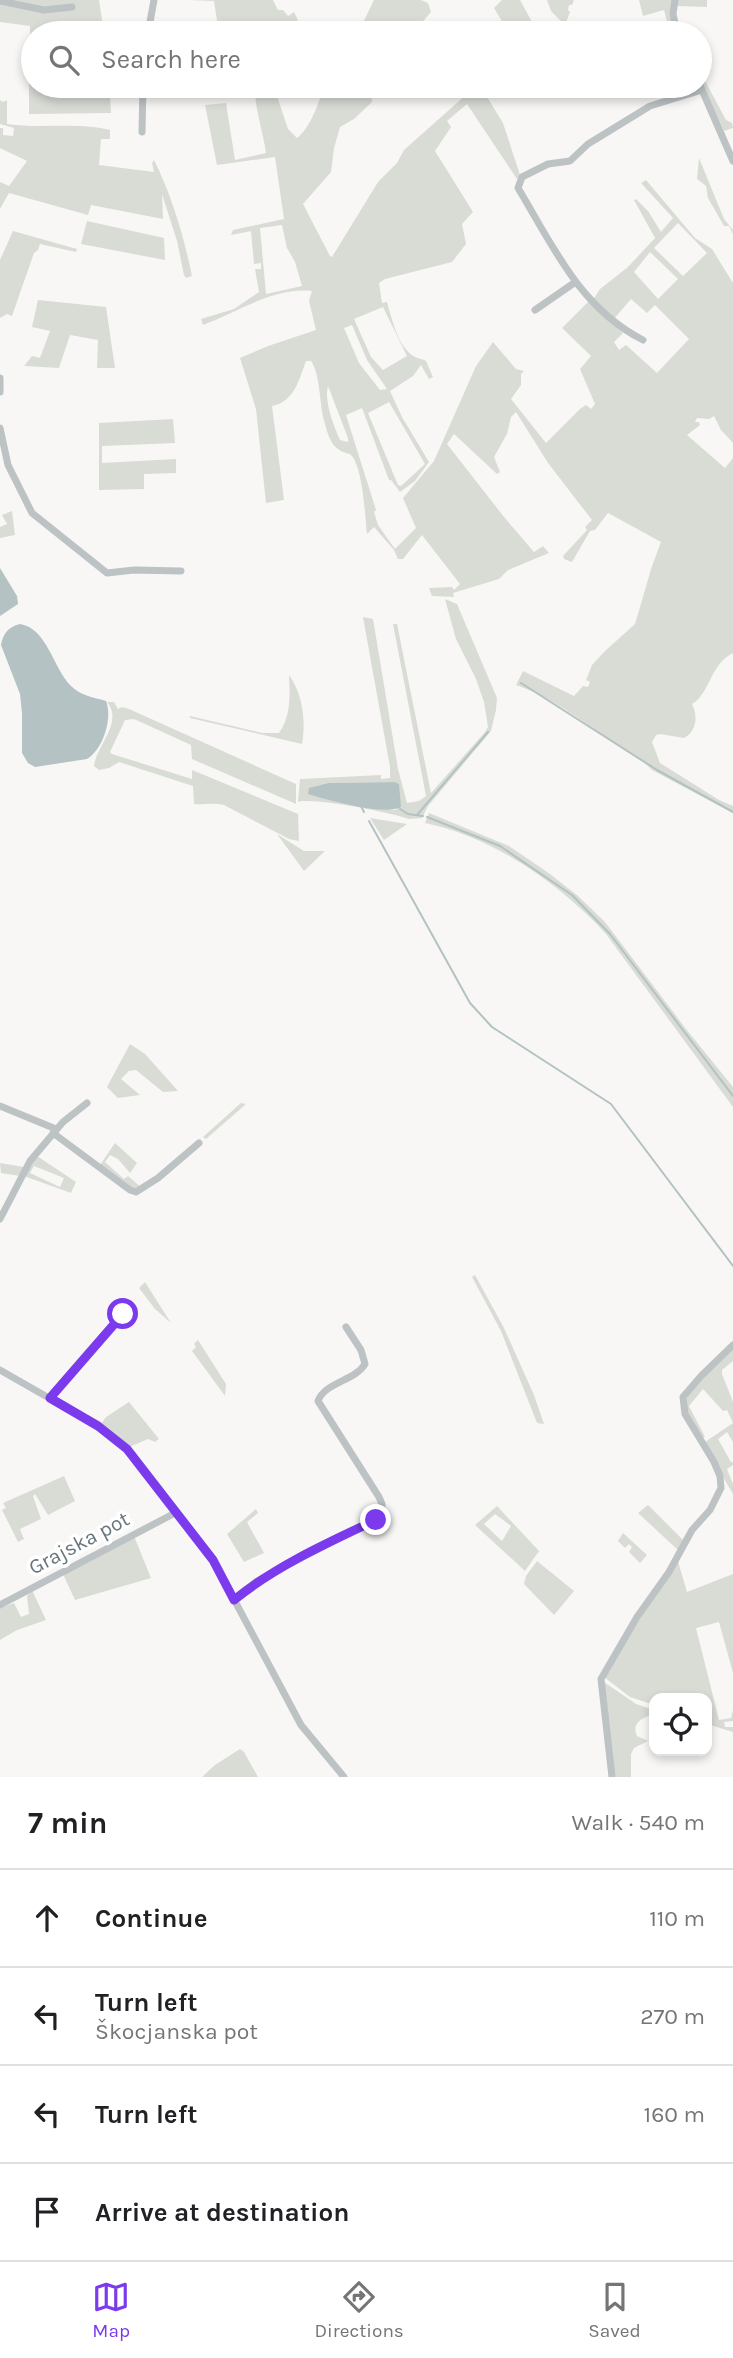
<!DOCTYPE html>
<meta charset="utf-8">
<style>
:root{--surface:#fff;--page:#f2f2f2;--text:#202124;--muted:#757577;--line:#e0e0e0;--accent:#7c3aed}
body{margin:0;font-family:Karla,sans-serif;background:var(--page);color:var(--text)}
.controls{position:absolute;right:21px;bottom:21px;display:grid;overflow:hidden;border-radius:14px;box-shadow:0 4px 10px #0003}
.controls button{width:63px;height:63px;display:grid;place-items:center;padding:0;border:0;border-bottom:2px solid var(--line);background:var(--surface);color:var(--text);font:35px sans-serif}
.stop{position:absolute;width:21px;height:21px;margin:-16px;border:5px solid #7c3aed;border-radius:50%;background:#fff}
.stop.end{background:#7c3aed;border-color:#fff;box-shadow:0 2px 7px #0008}
.list{margin:0;padding:0;list-style:none}
h2{display:flex;justify-content:space-between;align-items:center;height:91px;margin:0;padding:0 28px;font-size:30px}
h2 small{font-size:23px;font-weight:400;color:var(--muted)}
.list li{display:grid;grid-template-columns:46px 1fr auto;gap:21px;align-items:center;box-sizing:border-box;height:98px;padding:0 28px;border-top:2px solid var(--line)}
.list b{display:block;font-size:26px;white-space:nowrap}
.list p{margin:0;font-size:23px;white-space:nowrap;color:var(--muted)}
.list em{font-size:23px;font-style:normal;color:var(--muted)}
.icon{flex:none;width:38px;height:38px;fill:none;stroke:currentColor;stroke-width:2;stroke-linecap:round;stroke-linejoin:round}
.map{position:relative;flex:none;width:733px;height:1777px;overflow:hidden}
.search{position:absolute;background:var(--surface);box-shadow:0 4px 10px #0003;left:21px;right:21px;top:21px;height:77px;display:flex;align-items:center;gap:18px;box-sizing:border-box;padding:0 24px;border-radius:38px;color:var(--muted);font-size:26px}
.sheet{height:483px;background:var(--surface)}
nav{display:flex;justify-content:space-around;align-items:center;box-sizing:border-box;height:98px;border-top:2px solid var(--line);background:var(--surface);font-size:19px;color:var(--muted)}
nav a{display:grid;justify-items:center;gap:4px}
nav .on{color:var(--accent)}
.map>svg:first-child{display:block}
.green{fill:#d8dcd5;fill-rule:evenodd}
.water{fill:#b4c2c4}
.lines{fill:none;stroke-linecap:round;stroke-linejoin:round}
.stream{stroke:#b4c2c4;stroke-width:2}
.street{stroke:#bdc2c4;stroke-width:7}
.route{stroke:#7c3aed;stroke-width:9}
.labels{text-anchor:middle;dominant-baseline:central;stroke-width:7;stroke-linejoin:round;paint-order:stroke}
.street-label{font-size:21px;fill:#66767d;stroke:#fff}
</style>
<div class="map">
<svg width="733" height="1777" viewBox="0 0 733 1777">
<rect width="100%" height="100%" fill="#f8f7f5"/>
<path class="green" d="M0,0H99L104,33H33V48L30,49V26L0,22Z
M189,0H273L278,10H283L288,16L294,12L298,20L284,33H219L214,1Z
M374,0H421L428,3L431,12L413,33H358Z
M502,0H520L538,33H509L494,8Z
M547,0H574L572,5H569L568,10L570,12L565,25L551,11Z
M639,0H673L675,33H670L664,10L643,16Z
M677,0H707V7L675,6Z
M704,79L726,120L732,123L733,128L724,131L701,81Z
M29,83H33V86H106V97H110L111,113L29,114Z
M255,86H293V91L283,87L277,89L276,93L288,129L297,138C309,130 321,100 323,86H371L372,102L354,119L340,127L334,148L331,172L303,204L330,256L332,257L378,182L397,163L404,150L476,86L481,87L503,123L520,175L517,179L467,104L447,121L451,127L435,151L473,212L462,224L466,244L452,262L385,279L379,283L382,303L387,302C392,319 398,348 415,357C419,359 423,359 426,361L433,377L429,379L421,365L413,376L390,391L402,417L429,462L415,481L400,492L391,480H389L362,408L346,415L376,510L374,512L378,525L395,549L416,528L403,498L434,461L476,366L493,342L516,369L524,371L521,374V385L511,399L546,443L580,409L586,405L591,409L595,404L580,369L591,356L562,328L589,301L623,333L614,342L619,350L626,345L657,373L689,339L655,305L647,313L631,299L613,320L593,300L600,289L628,267L655,238L634,200L636,199L648,211L661,232L673,218L641,183L646,180L695,238L712,249L733,283V443L721,430L714,416L709,419L697,418L695,422H699L700,425L687,435L725,468L733,458V653C710,664 710,694 692,704C698,716 697,731 684,738L660,734L656,735L652,742L660,763L719,800L733,806V813L652,770L644,762C604,739 560,699 516,685L523,671L574,696L583,686L588,687L590,682L586,680L592,665L605,651L635,624L652,566L661,542L608,513L595,530L590,531L572,562L564,559L563,556L587,530L585,527L592,520L548,463L516,412L511,417L507,434L494,457L500,472L497,474L454,434L447,444L504,517L534,552L543,546L549,553L508,570L499,579L453,593L454,597L432,596L429,588L452,587L454,590L460,584L422,535L403,559H398L394,550L374,527L367,534C365,515 363,468 351,455C350,454 343,452 341,451C331,446 328,435 325,424C319,406 321,375 311,361H306C299,380 294,402 272,406L284,500L266,503L256,409L240,358L268,346L316,330L309,301L312,291C273,287 238,312 203,325L201,319L234,309L259,292L255,269H261V263L254,264L251,231L231,235L233,230L284,219L275,157L217,165L205,105L226,103L235,160L266,153C263,131 254,107 255,86ZM678,223L707,253L683,276L654,248ZM282,225L287,248L295,262L302,286L266,294L260,228ZM650,252L678,279L658,299L634,272ZM383,307L407,356L383,370L371,357L354,319ZM352,325L367,360L387,389L380,390L359,363L344,328ZM328,386L348,438V442L340,440C333,424 324,401 328,386ZM389,402L425,464L401,486L398,485L368,413Z
M0,100L3,102L7,100V124C40,129 76,122 110,130V139H101L99,165L154,172L152,163L154,160C172,196 184,237 192,276L186,278L184,275L177,241L162,194L163,219L91,205L88,215L9,193L0,209V182L9,186L27,161L0,148V128H3V135L13,136L14,128L0,124Z
M699,158L724,219L733,230V234L729,226H724L708,198L706,186L697,179Z
M87,221L164,238L165,260L81,244Z
M13,231L77,249L76,252L40,244L38,250L34,253L12,316L7,314L0,318V260Z
M38,300L106,307L115,368H97L98,340L70,335L59,368L24,366L32,356L40,358L50,331L32,327Z
M173,419L175,443L102,446V463L176,459V473L144,474V489L99,490V423Z
M12,511L15,535L0,538V527L7,524L2,515Z
M445,599L457,604L497,698L496,710L491,731L428,806L422,818L409,819C393,813 312,797 298,802L300,779L381,775V779L390,778V767L363,617L373,619L398,769L407,803L419,801L426,796L393,624H397L431,793L485,732L488,727L484,702L476,679L456,639ZM394,782L396,810L361,806L329,783Z
M289,675C303,694 306,722 302,744L190,718V716L262,733H279C291,716 290,696 289,675Z
M107,702H114L118,709L122,707L129,709L296,784V804L192,759L191,745L134,719L125,720L110,752L112,754L192,779V770L298,814L299,841L289,839L224,805C214,802 205,805 194,804L193,786L119,762L109,768L99,770L94,766C96,746 124,722 107,702Z
M429,813L509,846L550,874L578,896L605,922L686,1029L733,1087V1107L606,934C559,883 493,837 425,823Z
M370,818L407,824L384,840Z
M277,834L304,851H325L304,871Z
M130,1044L145,1054L178,1091L163,1092L136,1070L129,1071L121,1079L140,1095L118,1098L107,1087Z
M241,1103L246,1104L206,1139L203,1137Z
M115,1143L137,1163L130,1173L118,1159L110,1155L105,1162L124,1179L128,1176L142,1188L131,1189L100,1165Z
M37,1156L76,1182L71,1193L24,1176ZM34,1166L64,1178L60,1187L30,1173Z
M0,1163L24,1167L20,1176L1,1173Z
M475,1275L504,1328L534,1395L544,1424L537,1423L501,1331L472,1277Z
M145,1282L171,1323L155,1309L139,1288Z
M198,1340L226,1384L225,1396L192,1351L196,1347L194,1344Z
M733,1349V1361L722,1370V1374L733,1402V1423L727,1410L723,1411L703,1389L689,1406L705,1437L702,1438C697,1429 689,1418 686,1408C681,1391 721,1360 733,1349Z
M129,1402L159,1439L155,1442L148,1439L129,1447L101,1424L106,1417Z
M733,1423V1442L727,1432L718,1439L731,1462H733V1465L727,1469L733,1484V1494C723,1478 715,1460 705,1442Z
M64,1476L75,1501L48,1515L35,1494L33,1496L41,1519L20,1529L24,1539L18,1542L2,1510L6,1508L3,1503Z
M648,1505L683,1540L678,1550L638,1513Z
M497,1506L539,1551L525,1571L475,1525ZM495,1514L511,1526L502,1541L484,1524Z
M256,1509L258,1513L247,1522L264,1553L244,1562L227,1534Z
M623,1533L647,1555L640,1563L629,1552L632,1547L629,1544L625,1548L618,1541Z
M134,1536L151,1578L75,1600L63,1574Z
M677,1558L687,1592L733,1574V1673L719,1622L696,1628L719,1720L731,1718L733,1710V1721L724,1722L725,1727H733V1732L707,1724V1698H654V1705L630,1697L604,1677Z
M537,1561L574,1591L554,1615L524,1584L526,1576Z
M32,1590L46,1620L17,1630L0,1640V1608L14,1603L21,1617L29,1614L27,1596Z
M604,1682L636,1704L654,1710V1719L648,1716C639,1720 632,1725 637,1736L648,1741L634,1748L631,1754V1777H614Z
M240,1749L244,1752L258,1777H202L215,1765Z"/>
<path class="water" d="M0,568L17,596L18,604L0,616Z
M20,624C47,628 53,668 71,686C81,696 93,697 106,701C113,718 103,750 87,759L35,767L28,763L22,753V713L20,694L1,645C3,634 8,627 20,624Z
M394,782L399,784L401,807C384,816 328,800 308,794L309,788L329,783Z"/>
<g class="lines">
<path class="stream" d="M521,683L657,770L733,812
M361,806L364,812
M400,809L408,814L423,816
M417,815L488,732
M427,817L500,846L572,895L610,934L733,1096
M369,821L470,1003L492,1027L611,1104L733,1266"/>
<path class="street" d="M675,0L673,14L677,33
M0,1L44,10L72,7
M148,33L154,0
M702,90L733,161
M142,132L143,86
M535,310L574,283
M643,340C580,308 553,246 518,188L522,177L548,164L570,161L588,144L650,106L702,90L700,85
M0,378V392
M0,428L8,465L32,513L107,573L134,570L181,571
M0,1106L56,1129
M53,1133L130,1190L136,1192L158,1178L199,1143
M0,1219L30,1161L63,1122L87,1103
M0,1370L98,1426L127,1449L213,1560L301,1725L344,1777
M50,1398L123,1314
M234,1600L257,1581L382,1516V1504L379,1497L318,1401C325,1382 355,1381 365,1364L361,1350L346,1327
M0,1605L175,1513
M612,1777L601,1679L637,1617L669,1572L692,1530L710,1510L721,1488L720,1476L714,1462L685,1414L683,1397L701,1376L733,1345"/>
</g>
<g class="lines">
<path class="route" d="M123,1314L50,1398L98,1426L127,1449L213,1560L234,1600C276,1566 327,1543 376,1520"/>
</g>
<g class="labels">
<g class="street-label">
<text transform="translate(79 1543) rotate(-28)">Grajska pot</text>
</g>
</g>
</svg>
<div class="controls">
<button><svg class="icon" aria-label="locate" viewBox="0 0 24 24"><circle cx="12" cy="12" r="6"/><path d="M12 2v4M12 18v4M2 12h4M18 12h4"/></svg></button>
</div>
<div class="stop" style="left:123px;top:1314px"></div>
<div class="stop end" style="left:376px;top:1520px"></div>
<div class="search"><svg class="icon" aria-label="search" viewBox="0 0 24 24"><circle cx="10" cy="10" r="6"/><path d="M15 15l6 6"/></svg>Search here</div>
</div>
<section class="sheet">
<h2>7 min<small>Walk · 540 m</small></h2>
<ul class="list">
<li><svg class="icon" aria-label="ahead" viewBox="0 0 24 24"><path d="M12 20V5M6 11l6-6 6 6"/></svg><div><b>Continue</b></div><em>110 m</em></li>
<li><svg class="icon" aria-label="left" viewBox="0 0 24 24"><path d="M17 20v-9H6M10 6l-5 5 5 5"/></svg><div><b>Turn left</b><p>Škocjanska pot</p></div><em>270 m</em></li>
<li><svg class="icon" aria-label="left" viewBox="0 0 24 24"><path d="M17 20v-9H6M10 6l-5 5 5 5"/></svg><div><b>Turn left</b></div><em>160 m</em></li>
<li><svg class="icon" aria-label="arrive" viewBox="0 0 24 24"><path d="M6 21V4h12l-3 4 3 4H6"/></svg><div><b>Arrive at destination</b></div></li>
</ul>
</section>
<nav>
<a class="on"><svg class="icon" aria-label="map" viewBox="0 0 24 24"><path d="M3 6l6-2 6 2 6-2v14l-6 2-6-2-6 2zM9 4v14M15 6v14"/></svg>Map</a>
<a><svg class="icon" aria-label="directions" viewBox="0 0 24 24"><path d="M12 3l9 9-9 9-9-9zM9 14v-3h6M13 9l2 2-2 2"/></svg>Directions</a>
<a><svg class="icon" aria-label="saved" viewBox="0 0 24 24"><path d="M7 4h10v16l-5-4-5 4z"/></svg>Saved</a>
</nav>
